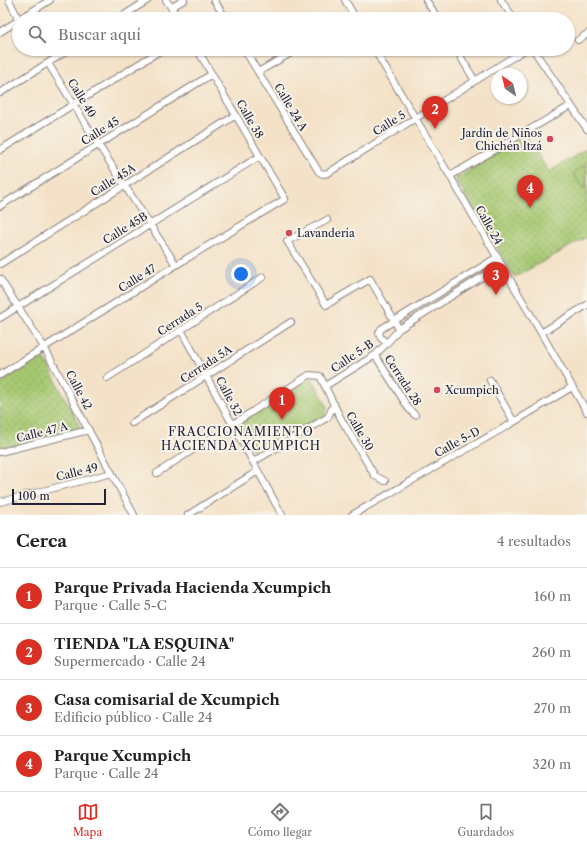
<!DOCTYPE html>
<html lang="es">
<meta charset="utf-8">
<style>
:root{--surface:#fff;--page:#f6f6f6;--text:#222;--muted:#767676;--line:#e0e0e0;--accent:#d93025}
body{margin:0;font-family:"Libre Caslon Text",serif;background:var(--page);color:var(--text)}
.compass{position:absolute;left:491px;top:68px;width:36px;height:36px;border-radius:50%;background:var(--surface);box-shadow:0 1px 3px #0004;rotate:325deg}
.scale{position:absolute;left:12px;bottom:10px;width:94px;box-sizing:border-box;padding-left:4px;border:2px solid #22223b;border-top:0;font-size:11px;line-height:14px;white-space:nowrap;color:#22223b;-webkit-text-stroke:3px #f7f3e8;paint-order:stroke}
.you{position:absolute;left:241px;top:274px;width:14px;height:14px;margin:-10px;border:3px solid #fff;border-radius:50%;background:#1a73e8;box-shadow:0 0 0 6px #1a73e833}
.badge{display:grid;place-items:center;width:26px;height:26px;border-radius:50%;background:var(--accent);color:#fff;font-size:13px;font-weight:700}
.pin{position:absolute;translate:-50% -33px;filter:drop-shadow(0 1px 2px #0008)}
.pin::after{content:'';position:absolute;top:21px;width:14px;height:12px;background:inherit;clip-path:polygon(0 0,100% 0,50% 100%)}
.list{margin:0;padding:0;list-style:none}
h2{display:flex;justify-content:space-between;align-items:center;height:52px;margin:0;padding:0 16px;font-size:17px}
h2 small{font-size:13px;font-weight:400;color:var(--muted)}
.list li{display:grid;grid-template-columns:26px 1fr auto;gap:12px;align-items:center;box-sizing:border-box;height:56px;padding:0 16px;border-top:1px solid var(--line)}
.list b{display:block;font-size:15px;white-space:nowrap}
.list p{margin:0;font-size:13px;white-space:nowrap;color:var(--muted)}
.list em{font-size:13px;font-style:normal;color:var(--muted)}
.icon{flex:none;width:22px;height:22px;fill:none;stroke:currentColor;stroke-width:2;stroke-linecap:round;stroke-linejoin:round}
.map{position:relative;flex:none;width:587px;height:515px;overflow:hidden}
.search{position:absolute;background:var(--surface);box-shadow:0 1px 3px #0004;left:12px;right:12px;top:12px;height:44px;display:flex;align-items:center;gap:10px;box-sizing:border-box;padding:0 14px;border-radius:22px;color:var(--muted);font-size:15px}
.sheet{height:276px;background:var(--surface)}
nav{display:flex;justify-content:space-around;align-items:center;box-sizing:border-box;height:56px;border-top:1px solid var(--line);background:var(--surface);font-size:11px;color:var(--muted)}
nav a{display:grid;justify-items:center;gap:2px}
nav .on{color:var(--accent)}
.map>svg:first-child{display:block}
.park{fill:url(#park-dots);stroke:#647556}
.pitch{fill:#a6c871;stroke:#647556}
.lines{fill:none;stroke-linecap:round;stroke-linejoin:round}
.minor-casing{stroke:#8b8282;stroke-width:8}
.minor{stroke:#fff;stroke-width:6}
.poi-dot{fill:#d1495b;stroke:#f7f3e8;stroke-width:1.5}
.labels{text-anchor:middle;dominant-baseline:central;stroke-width:4;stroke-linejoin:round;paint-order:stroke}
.street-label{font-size:11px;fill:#22223b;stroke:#f7f3e8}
.poi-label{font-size:11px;fill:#22223b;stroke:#f7f3e8;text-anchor:start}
.neighbourhood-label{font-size:12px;letter-spacing:1px;fill:#22223b;stroke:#f7f3e8}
</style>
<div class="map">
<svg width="587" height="515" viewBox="0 0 587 515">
<defs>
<pattern id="park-dots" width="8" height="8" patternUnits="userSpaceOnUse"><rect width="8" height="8" fill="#a6c871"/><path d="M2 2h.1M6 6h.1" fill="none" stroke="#87a25e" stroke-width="1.8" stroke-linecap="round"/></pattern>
</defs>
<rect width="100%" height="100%" fill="#f7f3e8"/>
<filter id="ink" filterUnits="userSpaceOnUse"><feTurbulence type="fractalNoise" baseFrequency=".025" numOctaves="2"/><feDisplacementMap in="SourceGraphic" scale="8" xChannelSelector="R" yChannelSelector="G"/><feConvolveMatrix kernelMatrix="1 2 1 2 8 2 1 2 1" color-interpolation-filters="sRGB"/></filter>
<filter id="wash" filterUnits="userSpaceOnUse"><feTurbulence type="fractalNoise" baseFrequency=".012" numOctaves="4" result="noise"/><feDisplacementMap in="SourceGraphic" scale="16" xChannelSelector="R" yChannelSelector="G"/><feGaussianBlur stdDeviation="0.9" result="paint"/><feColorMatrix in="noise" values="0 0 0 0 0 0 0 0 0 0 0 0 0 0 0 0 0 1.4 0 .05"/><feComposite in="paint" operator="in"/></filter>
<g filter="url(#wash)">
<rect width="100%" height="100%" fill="#f4e2c8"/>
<path class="park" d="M526,136L549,172L587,148V237L515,277L455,179Z
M41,357L44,358L80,427L79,429L0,449V383Z
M307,379L313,380L327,406L325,415L259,453L254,452L240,424Z"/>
<path class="pitch" d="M587,164V185L583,188L573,173Z"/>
</g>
<g filter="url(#ink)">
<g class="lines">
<g class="minor-casing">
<path id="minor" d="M9,0L19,20
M166,0L179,19
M214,0L226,19
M345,0L356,19
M426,0L438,19
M501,0L514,19
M172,7L184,0
M20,19L50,0
M118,19L148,0
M0,32L19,20
M578,40L587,34
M244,49L319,172L323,174L328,173L526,49
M374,49L450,176L587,412
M456,49L475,81
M533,49L587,129
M48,63L98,144L176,265
M258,72L298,49
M0,93L70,49
M0,150L163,49
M450,176L570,106
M0,206L212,74
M0,264L236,115
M0,279L44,347L134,515
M0,318L260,156
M399,329L501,265
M181,330L282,515
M541,333L587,305
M387,343L381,338L379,333L381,329L496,258
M375,355L409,409L415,415
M0,375L176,265L285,199L197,49
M107,378L263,277
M490,380L514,422
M325,386L375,355L387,343L399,329L370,279L326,305L287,241L327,220
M132,423L291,322
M0,452L89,430
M253,462L328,417L334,404
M157,473L309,375L320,376L340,417L375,476L385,481
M0,502L112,473
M188,515L258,471
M352,515L514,422L572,387"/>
</g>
<use href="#minor" class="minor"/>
</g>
</g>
<g class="poi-dot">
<circle cx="550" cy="139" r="4"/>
<circle cx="289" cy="233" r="4"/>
<circle cx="437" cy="390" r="4"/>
</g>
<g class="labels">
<g class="street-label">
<text transform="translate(82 98) rotate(58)">Calle 40</text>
<text transform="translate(291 107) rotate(59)">Calle 24 A</text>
<text transform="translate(250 119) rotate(60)">Calle 38</text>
<text transform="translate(389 123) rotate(-32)">Calle 5</text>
<text transform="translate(100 131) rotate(-32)">Calle 45</text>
<text transform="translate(113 180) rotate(-32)">Calle 45A</text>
<text transform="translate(489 225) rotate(60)">Calle 24</text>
<text transform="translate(125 228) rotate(-32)">Calle 45B</text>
<text transform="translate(137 278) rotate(-32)">Calle 47</text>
<text transform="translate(180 319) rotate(-33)">Cerrada 5</text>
<text transform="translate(352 356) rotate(-34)">Calle 5-B</text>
<text transform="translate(206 364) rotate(-33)">Cerrada 5A</text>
<text transform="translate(403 380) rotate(57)">Cerrada 28</text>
<text transform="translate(79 390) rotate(62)">Calle 42</text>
<text transform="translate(229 396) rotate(62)">Calle 32</text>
<text transform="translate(360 431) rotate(60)">Calle 30</text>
<text transform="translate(42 432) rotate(-14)">Calle 47 A</text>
<text transform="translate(457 442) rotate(-29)">Calle 5-D</text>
<text transform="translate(77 472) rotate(-14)">Calle 49</text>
</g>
<g class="poi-label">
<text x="542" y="133" text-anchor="end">Jardín de Niños<tspan x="542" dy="13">Chichén Itzá</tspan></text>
<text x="297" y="233">Lavandería</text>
<text x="445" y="390">Xcumpich</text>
</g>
<g class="neighbourhood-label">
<text x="241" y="431">FRACCIONAMIENTO<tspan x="241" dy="14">HACIENDA XCUMPICH</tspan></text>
</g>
</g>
</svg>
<svg class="compass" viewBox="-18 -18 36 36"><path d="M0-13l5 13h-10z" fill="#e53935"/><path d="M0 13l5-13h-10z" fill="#767676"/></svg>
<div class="scale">100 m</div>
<div class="you"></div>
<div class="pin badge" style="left:282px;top:420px">1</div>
<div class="pin badge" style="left:435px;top:129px">2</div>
<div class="pin badge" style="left:496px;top:295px">3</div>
<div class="pin badge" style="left:530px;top:208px">4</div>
<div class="search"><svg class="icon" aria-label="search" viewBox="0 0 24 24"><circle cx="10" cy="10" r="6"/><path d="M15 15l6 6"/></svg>Buscar aquí</div>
</div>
<section class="sheet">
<h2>Cerca<small>4 resultados</small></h2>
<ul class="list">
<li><span class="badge">1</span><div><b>Parque Privada Hacienda Xcumpich</b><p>Parque · Calle 5-C</p></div><em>160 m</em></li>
<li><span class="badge">2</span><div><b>TIENDA &quot;LA ESQUINA&quot;</b><p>Supermercado · Calle 24</p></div><em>260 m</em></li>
<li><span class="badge">3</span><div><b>Casa comisarial de Xcumpich</b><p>Edificio público · Calle 24</p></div><em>270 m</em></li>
<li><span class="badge">4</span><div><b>Parque Xcumpich</b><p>Parque · Calle 24</p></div><em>320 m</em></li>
</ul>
</section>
<nav>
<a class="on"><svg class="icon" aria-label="map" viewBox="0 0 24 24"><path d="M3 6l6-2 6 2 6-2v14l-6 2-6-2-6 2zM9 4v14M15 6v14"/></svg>Mapa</a>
<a><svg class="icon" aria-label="directions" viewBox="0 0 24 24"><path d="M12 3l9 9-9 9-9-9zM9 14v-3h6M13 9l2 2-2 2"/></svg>Cómo llegar</a>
<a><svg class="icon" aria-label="saved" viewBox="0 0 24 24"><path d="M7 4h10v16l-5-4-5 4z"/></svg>Guardados</a>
</nav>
